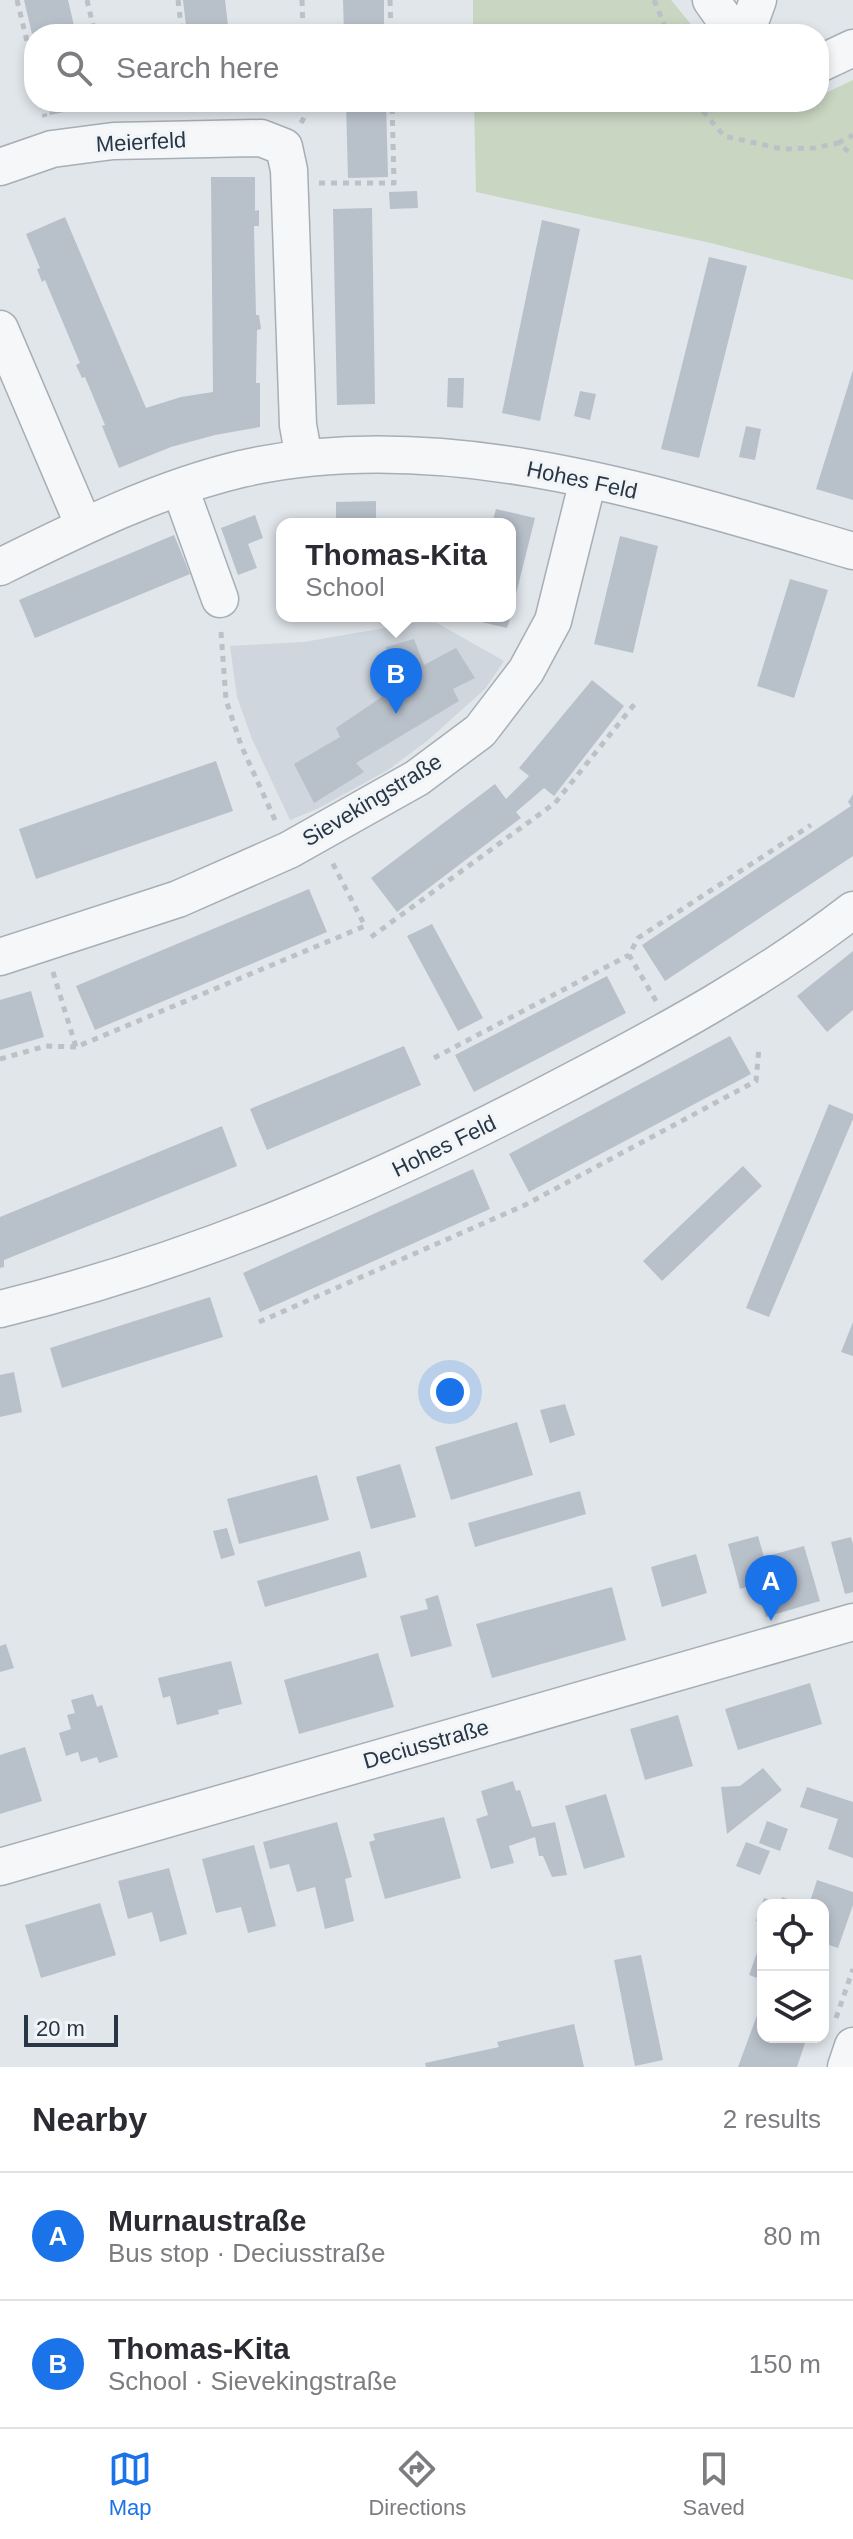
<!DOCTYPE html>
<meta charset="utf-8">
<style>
:root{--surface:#fff;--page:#f7f7f7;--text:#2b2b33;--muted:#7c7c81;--line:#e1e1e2;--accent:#1a73e8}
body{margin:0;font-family:Helvetica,sans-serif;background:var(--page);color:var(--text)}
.controls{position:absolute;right:24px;bottom:24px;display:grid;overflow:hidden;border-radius:16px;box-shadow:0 4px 12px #0003}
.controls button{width:72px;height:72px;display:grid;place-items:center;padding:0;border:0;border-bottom:2px solid var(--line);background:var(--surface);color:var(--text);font:40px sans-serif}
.scale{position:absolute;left:24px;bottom:20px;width:94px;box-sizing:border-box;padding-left:8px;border:4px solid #283645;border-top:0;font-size:22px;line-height:28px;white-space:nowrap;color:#283645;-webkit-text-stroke:6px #f1f5f8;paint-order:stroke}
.you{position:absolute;left:450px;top:1392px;width:28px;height:28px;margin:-20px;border:6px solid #fff;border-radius:50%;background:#1a73e8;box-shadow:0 0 0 12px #1a73e833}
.badge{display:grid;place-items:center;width:52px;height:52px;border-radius:50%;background:var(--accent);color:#fff;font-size:26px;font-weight:700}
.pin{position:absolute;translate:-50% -66px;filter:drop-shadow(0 2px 4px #0008)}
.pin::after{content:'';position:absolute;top:42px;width:28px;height:24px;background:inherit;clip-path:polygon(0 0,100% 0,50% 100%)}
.popup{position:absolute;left:276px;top:518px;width:240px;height:104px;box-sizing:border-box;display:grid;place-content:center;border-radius:16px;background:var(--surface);filter:drop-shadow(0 2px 6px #0005);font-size:26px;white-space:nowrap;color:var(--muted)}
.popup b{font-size:30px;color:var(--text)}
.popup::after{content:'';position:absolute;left:50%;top:100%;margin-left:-16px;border:16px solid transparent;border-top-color:var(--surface)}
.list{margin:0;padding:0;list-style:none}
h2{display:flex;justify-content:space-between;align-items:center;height:104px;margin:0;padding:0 32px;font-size:34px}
h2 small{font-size:26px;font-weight:400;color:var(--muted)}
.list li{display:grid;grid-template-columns:52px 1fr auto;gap:24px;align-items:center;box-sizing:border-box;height:128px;padding:0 32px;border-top:2px solid var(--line)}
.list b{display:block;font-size:30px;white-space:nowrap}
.list p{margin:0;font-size:26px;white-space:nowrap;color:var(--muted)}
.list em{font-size:26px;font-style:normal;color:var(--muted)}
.icon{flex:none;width:44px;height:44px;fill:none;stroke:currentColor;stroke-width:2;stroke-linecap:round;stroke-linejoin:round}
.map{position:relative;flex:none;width:853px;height:2067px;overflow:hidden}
.search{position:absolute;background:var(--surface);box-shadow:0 4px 12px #0003;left:24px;right:24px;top:24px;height:88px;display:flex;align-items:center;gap:20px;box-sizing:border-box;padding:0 28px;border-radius:32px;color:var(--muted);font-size:30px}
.sheet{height:360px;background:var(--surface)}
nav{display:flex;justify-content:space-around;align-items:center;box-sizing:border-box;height:112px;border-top:2px solid var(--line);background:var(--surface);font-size:22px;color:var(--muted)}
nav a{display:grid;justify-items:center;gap:4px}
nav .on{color:var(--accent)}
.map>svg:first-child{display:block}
.built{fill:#cfd6dd}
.green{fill:#c9d6c2}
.building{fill:#b8c0ca}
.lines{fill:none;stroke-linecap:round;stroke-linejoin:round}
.minor-casing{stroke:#a6aeb6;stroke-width:39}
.path{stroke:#bcc1c7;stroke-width:5;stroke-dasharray:6 6;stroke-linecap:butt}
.minor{stroke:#f5f7f9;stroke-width:36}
.labels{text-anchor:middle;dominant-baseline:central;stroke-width:6;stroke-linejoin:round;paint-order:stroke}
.street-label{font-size:22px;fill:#283645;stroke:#f1f5f8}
</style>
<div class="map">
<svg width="853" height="2067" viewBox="0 0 853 2067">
<rect width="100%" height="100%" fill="#e1e6eb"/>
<path class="built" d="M419,622L437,623L504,661L485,689L427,741L388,770L317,809L290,820L252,739L237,697L230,646L304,642Z"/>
<path class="green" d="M473,0H671L699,34H473Z
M853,80V280L711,243L476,192L474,102H778L793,108L807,102H819V96Z"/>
<path class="building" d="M24,0H68L76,34H32Z
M183,0H225L229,34H187Z
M343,0H384V34H344Z
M47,102H91L92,106L50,115Z
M346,102H386L388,177L348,178Z
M211,177H255V211L259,210V226H254L255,273L256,315H259L261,329L257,330L256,383H260V427L215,435L171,447L119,468L102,426L105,425L85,377L82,378L76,365L80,363L45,280L42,282L37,269L40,268L26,234L65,217L146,408L181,397L213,392Z
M417,191L418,208L390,209L389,192Z
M372,208L375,404L337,405L333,209Z
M542,220L580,229L540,421L502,413Z
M709,257L747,266L699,458L661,449Z
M853,370V500L816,489Z
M448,378H464L463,408L447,407Z
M580,391L596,394L590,420L574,416Z
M746,426L761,429L755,460L739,457Z
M376,501V524H336V502Z
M496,509L535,518L511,614L510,524H492Z
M255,515L263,538L248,544L257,568L238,575L221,528Z
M174,535L190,574L35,638L19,600Z
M620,536L658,546L633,653L594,644Z
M790,579L828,590L794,698L757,686Z
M469,616H511L507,628L469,619Z
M414,639L424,665L456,648L475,678L453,689L459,701L356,763L364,772L314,803L294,764L340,737L336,728L398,686L386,647Z
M592,680L624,706L554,796L544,788L516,812L521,818L397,912L371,878L495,784L506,799L529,776L519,768Z
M216,761L233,811L36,879L19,829Z
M853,794V856L665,981L642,945L851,806L848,802Z
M309,889L327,932L95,1030L76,986Z
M432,924L483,1018L458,1031L407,936Z
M853,951V1010L827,1032L797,996Z
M607,976L626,1013L474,1092L455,1055Z
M31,991L44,1037L0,1050V1000Z
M730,1036L751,1074L529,1192L509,1154Z
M404,1046L421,1085L267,1150L250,1109Z
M829,1104L853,1114V1119L769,1317L746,1308Z
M222,1126L237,1166L4,1260V1267L0,1268V1217Z
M743,1166L762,1186L662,1281L643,1261Z
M473,1169L490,1209L260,1312L243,1273Z
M210,1297L223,1337L62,1388L50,1348Z
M853,1322V1356L841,1352Z
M14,1372L22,1412L0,1417V1375Z
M565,1404L575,1435L550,1443L540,1410Z
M517,1422L533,1475L451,1500L435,1447Z
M400,1464L416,1517L371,1529L356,1477Z
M317,1475L329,1520L239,1544L227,1499Z
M580,1491L586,1514L475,1547L468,1523Z
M227,1528L235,1555L221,1559L213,1531Z
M758,1536L764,1557L804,1546L820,1601L766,1617L760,1598L753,1600L749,1586L740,1589L728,1544Z
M851,1537L853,1544V1592L845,1594L831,1542Z
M360,1551L367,1577L265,1607L257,1581Z
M696,1554L707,1593L662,1607L651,1567Z
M612,1587L626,1640L492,1678L476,1624Z
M438,1595L452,1646L411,1657L400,1616L428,1609L425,1599Z
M6,1644L14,1668L0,1672V1646Z
M378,1653L394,1707L299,1734L284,1680Z
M231,1661L242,1704L218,1710L219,1714L177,1725L170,1696L163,1698L158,1678Z
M810,1683L822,1724L738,1750L725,1709Z
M93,1694L97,1707L102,1705L118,1757L99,1763L97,1757L81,1762L78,1752L66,1756L59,1733L71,1729L67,1715L75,1713L71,1700Z
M678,1715L693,1766L645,1780L630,1729Z
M25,1747L42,1801L0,1814V1755Z
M763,1768L782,1790L727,1834L721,1787L740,1786Z
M513,1781L516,1791L520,1790L532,1827L555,1822L567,1875L552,1877L543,1856H539L535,1837L509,1846L514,1863L491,1869L476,1819L488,1815L481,1791Z
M807,1787L853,1802V1858L828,1849L838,1819L800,1807Z
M606,1794L625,1857L584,1869L565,1806Z
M444,1817L461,1878L385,1899L369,1842L375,1840L373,1834Z
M767,1821L788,1829L780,1851L759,1843Z
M337,1822L352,1877L345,1879L354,1921L325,1929L315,1887L297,1892L289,1864L270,1869L263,1842Z
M746,1842L770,1851L760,1875L736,1866Z
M254,1845L276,1926L248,1933L241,1907L216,1913L202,1859Z
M169,1868L187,1934L160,1942L152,1912L128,1919L118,1881Z
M817,1880L853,1892V1905L838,1948L823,1943V1905H809Z
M782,1897L804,1905H763V1923L756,1921L764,1898L780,1904Z
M100,1903L116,1955L41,1978L25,1925Z
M758,1950L763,1952V1980L749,1975Z
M641,1955L663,2060L635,2066L614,1960Z
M763,1999V2037H807L797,2067H738Z
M574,2024L584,2067H426L425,2063L499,2047L497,2042Z"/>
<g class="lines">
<g class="minor-casing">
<path id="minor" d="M711,0L735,34
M750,34L749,25L758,0
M819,64L853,48
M0,167L52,149L113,141L261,138L284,147L289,170L298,425L304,458
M0,329L84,526
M180,488L220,599
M0,567C77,529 157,489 241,469C442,423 661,495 853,551
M0,957L178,899L289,850L417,778L480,731L526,671L553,621L588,480
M0,1309C201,1260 386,1179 568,1083C666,1032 765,978 853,910
M0,1867L853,1622
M846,2067L853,2046"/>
</g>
<path class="path" d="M17,0L34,70
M87,0L95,34
M178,0L182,34
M302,0L303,34
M390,0L391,34
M654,0L668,34
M41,102L45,117
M695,102L724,136L782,149L814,148L838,143L853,155
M301,123L305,116V102
M838,143L853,135
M319,183H394L392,102
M221,632L226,700L241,745L275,820
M371,937L555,803L637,701
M53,972L76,1047L365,926L331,860
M656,1001L629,955L638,938L811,825
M434,1058L629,955
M0,1059L46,1046L76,1047
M259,1322L525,1205L756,1081L759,1048
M836,2018L853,1969"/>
<use href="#minor" class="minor"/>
</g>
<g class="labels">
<g class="street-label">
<text transform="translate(141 142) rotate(-3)">Meierfeld</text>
<text transform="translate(582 480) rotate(12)">Hohes Feld</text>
<text transform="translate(372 800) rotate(-31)">Sievekingstraße</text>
<text transform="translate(444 1146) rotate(-26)">Hohes Feld</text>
<text transform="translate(426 1744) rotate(-16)">Deciusstraße</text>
</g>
</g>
</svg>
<div class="controls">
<button><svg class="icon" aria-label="locate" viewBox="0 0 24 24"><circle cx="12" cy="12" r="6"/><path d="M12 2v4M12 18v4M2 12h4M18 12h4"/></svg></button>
<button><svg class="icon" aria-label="layers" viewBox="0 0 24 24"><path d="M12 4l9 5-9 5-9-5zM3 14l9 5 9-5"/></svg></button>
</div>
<div class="scale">20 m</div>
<div class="you"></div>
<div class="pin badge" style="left:771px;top:1621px">A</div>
<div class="pin badge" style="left:396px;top:714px">B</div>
<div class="popup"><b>Thomas-Kita</b>School</div>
<div class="search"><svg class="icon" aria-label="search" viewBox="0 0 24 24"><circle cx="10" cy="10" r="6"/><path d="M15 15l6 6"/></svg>Search here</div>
</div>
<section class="sheet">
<h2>Nearby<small>2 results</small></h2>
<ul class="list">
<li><span class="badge">A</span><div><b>Murnaustraße</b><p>Bus stop · Deciusstraße</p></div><em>80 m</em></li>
<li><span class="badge">B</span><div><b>Thomas-Kita</b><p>School · Sievekingstraße</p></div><em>150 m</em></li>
</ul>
</section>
<nav>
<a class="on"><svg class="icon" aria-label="map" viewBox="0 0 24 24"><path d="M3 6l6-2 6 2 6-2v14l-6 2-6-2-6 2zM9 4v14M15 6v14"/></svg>Map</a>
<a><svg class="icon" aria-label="directions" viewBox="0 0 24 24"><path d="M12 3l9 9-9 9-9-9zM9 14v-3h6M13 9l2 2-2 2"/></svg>Directions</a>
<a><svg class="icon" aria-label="saved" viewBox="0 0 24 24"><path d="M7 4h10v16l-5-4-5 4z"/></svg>Saved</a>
</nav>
